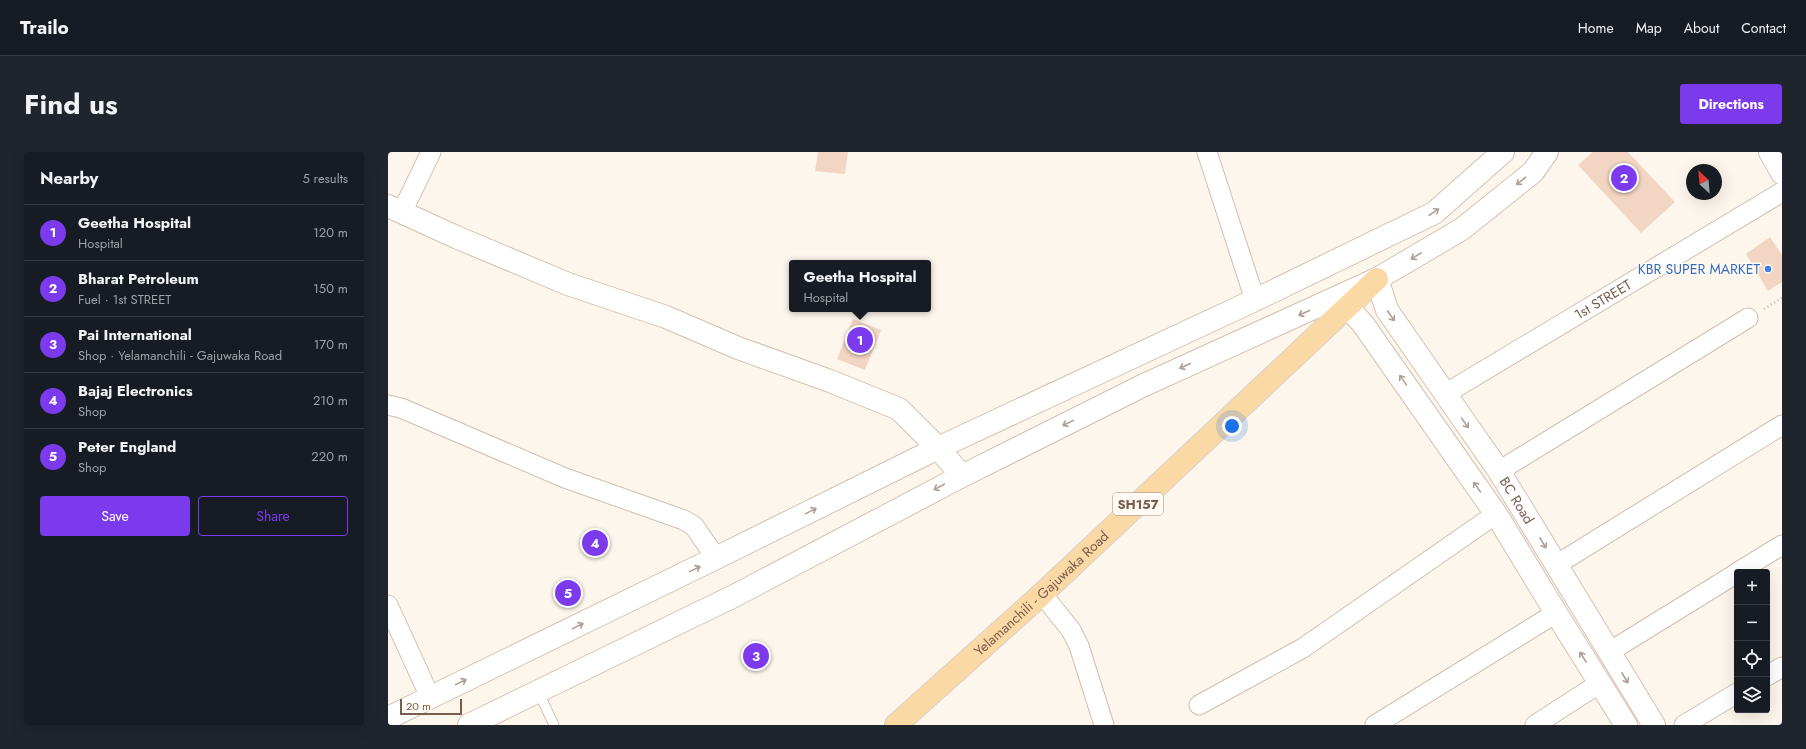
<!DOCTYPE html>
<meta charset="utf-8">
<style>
:root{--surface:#171b24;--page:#20242c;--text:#f1f3f6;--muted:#9ea1a6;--line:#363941;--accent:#7c3aed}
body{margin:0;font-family:Jost,sans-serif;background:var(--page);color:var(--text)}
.controls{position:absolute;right:12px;bottom:12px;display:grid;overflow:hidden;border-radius:4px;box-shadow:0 4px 16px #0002}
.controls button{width:36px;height:36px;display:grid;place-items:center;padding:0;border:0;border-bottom:1px solid var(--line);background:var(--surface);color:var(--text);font:20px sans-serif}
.compass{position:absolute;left:1298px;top:12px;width:36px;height:36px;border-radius:50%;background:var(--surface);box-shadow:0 4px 16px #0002;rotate:334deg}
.scale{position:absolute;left:12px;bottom:10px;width:62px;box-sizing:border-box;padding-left:4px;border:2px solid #7a5c4d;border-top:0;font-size:11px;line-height:14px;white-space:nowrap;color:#7a5c4d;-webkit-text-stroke:3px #fffaf3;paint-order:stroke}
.you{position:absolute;left:844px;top:274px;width:14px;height:14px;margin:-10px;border:3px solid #fff;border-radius:50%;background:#1a73e8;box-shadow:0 0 0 6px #1a73e833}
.badge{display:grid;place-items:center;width:26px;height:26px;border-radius:50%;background:var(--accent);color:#fff;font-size:13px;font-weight:700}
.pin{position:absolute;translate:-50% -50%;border:2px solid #fff;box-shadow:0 1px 4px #0006}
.popup{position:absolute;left:401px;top:108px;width:142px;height:52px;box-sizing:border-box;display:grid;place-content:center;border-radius:4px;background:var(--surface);filter:drop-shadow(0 1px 3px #0005);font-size:13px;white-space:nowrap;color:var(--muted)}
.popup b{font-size:15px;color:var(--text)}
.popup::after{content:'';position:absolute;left:50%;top:100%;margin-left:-8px;border:8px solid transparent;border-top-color:var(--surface)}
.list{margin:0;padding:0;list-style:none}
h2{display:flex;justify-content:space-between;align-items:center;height:52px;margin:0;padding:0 16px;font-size:17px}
h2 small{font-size:13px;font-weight:400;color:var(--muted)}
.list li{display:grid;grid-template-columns:26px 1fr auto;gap:12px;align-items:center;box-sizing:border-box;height:56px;padding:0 16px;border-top:1px solid var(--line)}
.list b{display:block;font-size:15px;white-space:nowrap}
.list p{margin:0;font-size:13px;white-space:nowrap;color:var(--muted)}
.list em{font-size:13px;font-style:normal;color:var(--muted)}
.actions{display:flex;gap:8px;padding:12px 16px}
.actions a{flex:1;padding:9px 0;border:1px solid var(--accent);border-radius:4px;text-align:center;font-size:14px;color:var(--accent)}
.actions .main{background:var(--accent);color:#fff}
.icon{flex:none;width:22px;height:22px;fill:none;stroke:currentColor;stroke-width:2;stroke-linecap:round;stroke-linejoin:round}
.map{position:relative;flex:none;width:1394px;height:573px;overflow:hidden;border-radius:4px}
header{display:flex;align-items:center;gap:24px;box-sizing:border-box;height:56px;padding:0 20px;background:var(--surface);border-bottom:1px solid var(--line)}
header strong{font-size:19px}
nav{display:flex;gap:22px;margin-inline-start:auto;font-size:14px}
.intro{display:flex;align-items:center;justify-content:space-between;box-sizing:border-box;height:96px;padding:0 24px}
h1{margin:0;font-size:28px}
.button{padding:10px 18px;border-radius:4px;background:var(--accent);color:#fff;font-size:14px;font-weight:700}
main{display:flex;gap:24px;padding:0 24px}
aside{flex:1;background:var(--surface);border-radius:4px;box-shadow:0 4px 16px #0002}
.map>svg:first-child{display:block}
.building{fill:#f3d5c3}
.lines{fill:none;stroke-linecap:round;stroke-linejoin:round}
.lane-casing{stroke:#d1beb0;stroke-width:11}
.street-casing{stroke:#d1beb0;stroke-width:21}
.secondary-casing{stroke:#d6c0b0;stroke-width:24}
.primary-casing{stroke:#dad1cd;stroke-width:24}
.path{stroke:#d9b8a5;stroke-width:2.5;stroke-dasharray:1 3;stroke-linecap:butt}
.lane{stroke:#fff;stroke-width:9}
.street{stroke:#fff;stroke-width:19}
.secondary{stroke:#fff;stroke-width:22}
.primary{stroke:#fbd9a5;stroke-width:22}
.oneway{stroke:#af9d94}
.shop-dot{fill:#3f7fe0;stroke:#fffaf3;stroke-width:1.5}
.labels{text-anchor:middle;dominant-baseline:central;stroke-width:3;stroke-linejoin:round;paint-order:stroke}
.shield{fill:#fffaf3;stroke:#a28b7f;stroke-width:1}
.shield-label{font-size:13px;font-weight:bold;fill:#7a5c4d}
.shop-label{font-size:14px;fill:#366cbe;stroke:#fffaf3;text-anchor:end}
.street-label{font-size:14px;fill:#7a5c4d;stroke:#fffaf3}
</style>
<header>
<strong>Trailo</strong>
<nav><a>Home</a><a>Map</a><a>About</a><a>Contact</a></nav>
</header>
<div class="intro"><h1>Find us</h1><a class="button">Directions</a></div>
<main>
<aside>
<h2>Nearby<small>5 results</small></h2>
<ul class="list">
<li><span class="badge">1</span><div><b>Geetha Hospital</b><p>Hospital</p></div><em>120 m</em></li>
<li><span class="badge">2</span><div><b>Bharat Petroleum</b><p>Fuel · 1st STREET</p></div><em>150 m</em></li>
<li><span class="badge">3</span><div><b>Pai International</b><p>Shop · Yelamanchili - Gajuwaka Road</p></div><em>170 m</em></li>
<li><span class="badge">4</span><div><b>Bajaj Electronics</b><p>Shop</p></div><em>210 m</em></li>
<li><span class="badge">5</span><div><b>Peter England</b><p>Shop</p></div><em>220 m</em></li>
</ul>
<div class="actions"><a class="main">Save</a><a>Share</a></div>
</aside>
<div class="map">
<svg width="1394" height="573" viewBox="0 0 1394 573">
<rect width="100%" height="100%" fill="#fdf6ec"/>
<path class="building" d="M430,0H460L457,22L427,19Z
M1205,0H1240L1287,50L1253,81L1190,13Z
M1382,85L1394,103V130L1380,139L1358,102Z
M465,167L493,178L477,218L449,207Z"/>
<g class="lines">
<g class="lane-casing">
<path id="lane" d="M150,539L166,573"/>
</g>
<g class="street-casing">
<g id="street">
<path d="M819,0L867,148"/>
<path d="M14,60L43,0"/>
<path id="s1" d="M1057,242L1394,40"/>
<path d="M0,253L13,256L177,326L296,368L306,374L328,406"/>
<path d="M1111,319L1360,166"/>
<path d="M1168,413L1394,273"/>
<path d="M1350,420L1394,393"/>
<path d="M654,442L683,478L691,494L716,573"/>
<path d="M0,453L42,545"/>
<path d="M1221,500L1349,421"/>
<path d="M1379,524L1394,515"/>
<path d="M811,553L915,496L1108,362"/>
<path d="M987,573L1168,461"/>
<path d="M1147,573L1212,531"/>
<path d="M1296,573L1349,541"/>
</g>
</g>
<g class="secondary-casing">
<g id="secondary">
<path d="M1382,0L1394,21"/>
<path d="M0,54L68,85L180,132L278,165L350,196L442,229L511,257L550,296L574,324"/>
<path id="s2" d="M989,127L999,158L1111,319L1266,573"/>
<path d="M951,145L975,172L1108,362L1168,461L1238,573"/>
<path d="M0,566L328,406L550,296L867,148L1046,61L1115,0"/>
<path d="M81,573L348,443L574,324L754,234L989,127L1074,77L1145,20L1159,0"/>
</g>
</g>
<g class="primary-casing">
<g id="primary">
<path id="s3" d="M508,573L654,442L989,127"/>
</g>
</g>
<path class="path" d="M1376,157L1394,146"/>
<use href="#lane" class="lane"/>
<use href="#street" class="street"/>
<use href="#secondary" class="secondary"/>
<use href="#primary" class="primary"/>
</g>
<defs><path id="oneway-shaft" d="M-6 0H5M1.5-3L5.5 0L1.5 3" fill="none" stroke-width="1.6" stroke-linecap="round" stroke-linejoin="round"/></defs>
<g class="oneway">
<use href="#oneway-shaft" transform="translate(1133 29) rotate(141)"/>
<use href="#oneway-shaft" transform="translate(1046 60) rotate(-34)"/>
<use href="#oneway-shaft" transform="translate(1028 104) rotate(149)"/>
<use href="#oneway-shaft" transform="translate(916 161) rotate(156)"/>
<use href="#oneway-shaft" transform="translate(1003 164) rotate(56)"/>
<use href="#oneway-shaft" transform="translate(797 214) rotate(156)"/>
<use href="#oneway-shaft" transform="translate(1015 228) rotate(-125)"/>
<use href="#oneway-shaft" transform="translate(680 271) rotate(154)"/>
<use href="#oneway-shaft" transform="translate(1077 271) rotate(55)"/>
<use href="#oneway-shaft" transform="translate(551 335) rotate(152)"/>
<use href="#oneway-shaft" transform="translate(1089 335) rotate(-125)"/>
<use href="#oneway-shaft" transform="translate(423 359) rotate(-26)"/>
<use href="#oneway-shaft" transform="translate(1155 391) rotate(59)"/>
<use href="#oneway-shaft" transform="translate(307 417) rotate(-26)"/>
<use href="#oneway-shaft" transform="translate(190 474) rotate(-26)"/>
<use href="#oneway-shaft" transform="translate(1195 505) rotate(-122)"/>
<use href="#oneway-shaft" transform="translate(1237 526) rotate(59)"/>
<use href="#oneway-shaft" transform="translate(73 530) rotate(-26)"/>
</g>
<circle class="shop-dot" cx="1380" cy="117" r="4"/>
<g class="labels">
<rect class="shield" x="725" y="341" width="50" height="22" rx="3"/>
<g class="shield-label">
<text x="750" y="352">SH157</text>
</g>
<g class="shop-label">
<text x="1372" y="117">KBR SUPER MARKET</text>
</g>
<g class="street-label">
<text stroke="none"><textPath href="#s1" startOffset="184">1st STREET</textPath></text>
<text stroke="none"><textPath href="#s2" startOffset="263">BC Road</textPath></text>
<text stroke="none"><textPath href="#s3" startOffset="196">Yelamanchili - Gajuwaka Road</textPath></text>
</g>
</g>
</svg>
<div class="controls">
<button>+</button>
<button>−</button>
<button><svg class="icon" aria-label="locate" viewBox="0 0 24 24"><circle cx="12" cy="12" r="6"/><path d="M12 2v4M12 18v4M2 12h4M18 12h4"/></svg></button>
<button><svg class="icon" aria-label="layers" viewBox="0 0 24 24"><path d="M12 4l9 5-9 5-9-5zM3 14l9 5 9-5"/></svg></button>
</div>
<svg class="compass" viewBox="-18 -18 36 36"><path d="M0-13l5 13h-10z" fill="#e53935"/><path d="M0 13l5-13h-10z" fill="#9ea1a6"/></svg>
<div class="scale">20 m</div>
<div class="you"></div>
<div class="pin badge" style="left:472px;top:188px">1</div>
<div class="popup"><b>Geetha Hospital</b>Hospital</div>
<div class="pin badge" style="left:1236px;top:26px">2</div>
<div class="pin badge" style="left:368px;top:504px">3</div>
<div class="pin badge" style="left:207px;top:391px">4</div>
<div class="pin badge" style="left:180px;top:441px">5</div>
</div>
</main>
